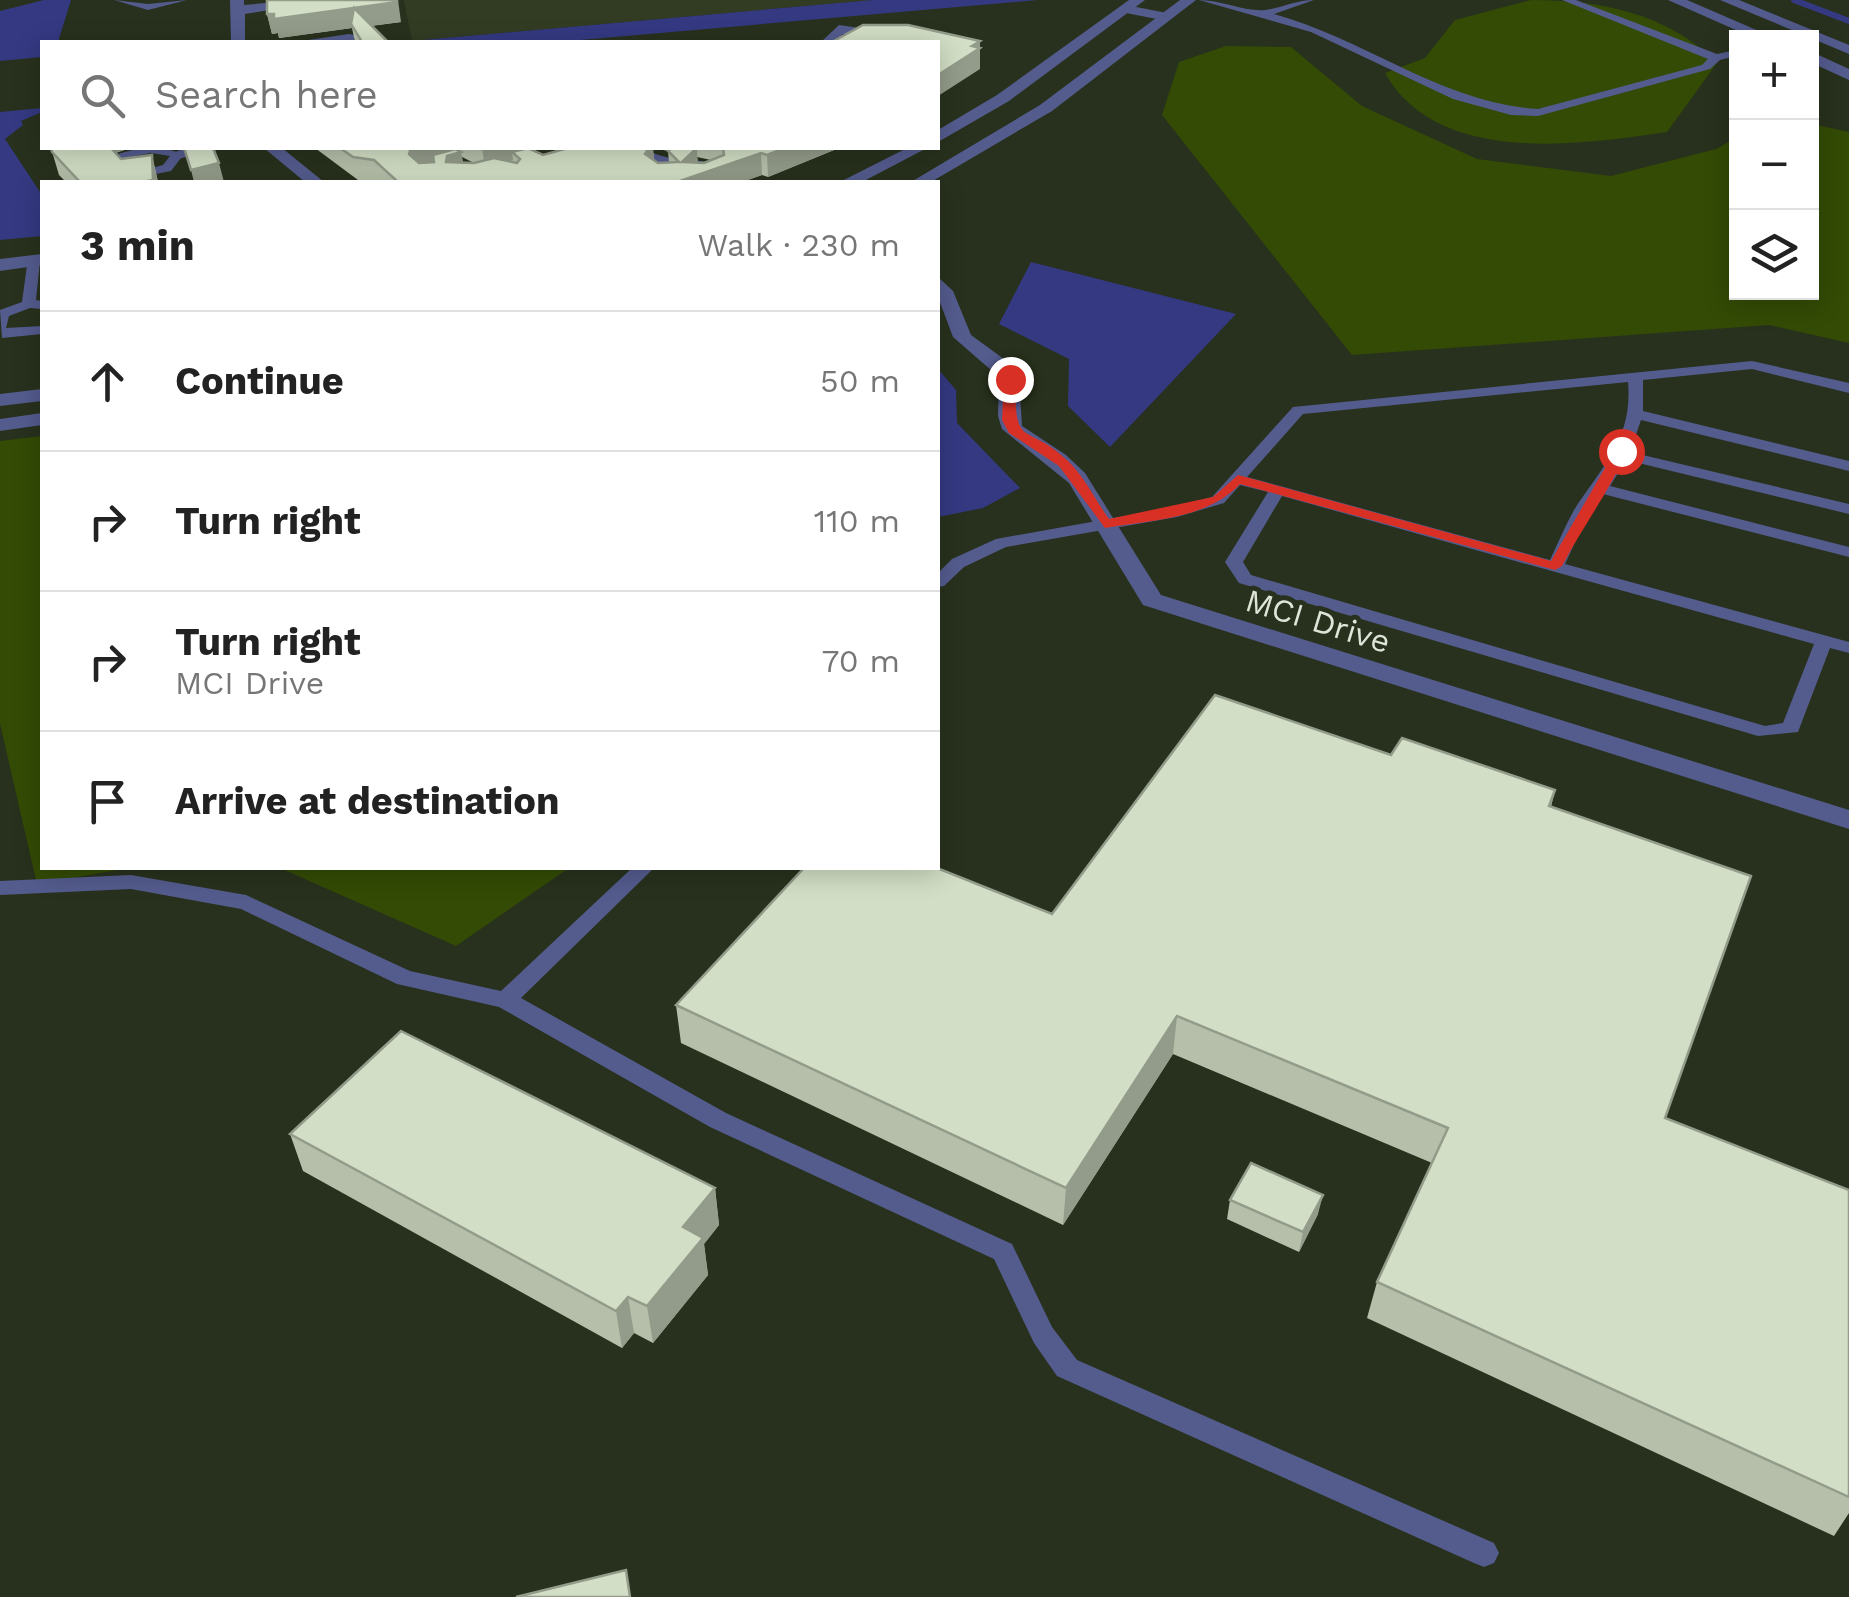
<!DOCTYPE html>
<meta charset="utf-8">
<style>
:root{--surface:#fff;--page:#f2f2f2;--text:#222;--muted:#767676;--line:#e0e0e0}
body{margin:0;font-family:"Work Sans",sans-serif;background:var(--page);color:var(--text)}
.controls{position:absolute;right:30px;top:30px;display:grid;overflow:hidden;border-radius:0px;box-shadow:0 5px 25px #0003}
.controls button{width:90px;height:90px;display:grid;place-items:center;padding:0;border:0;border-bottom:2px solid var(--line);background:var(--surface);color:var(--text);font:50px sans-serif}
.stop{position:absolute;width:30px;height:30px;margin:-22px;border:8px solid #d93025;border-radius:50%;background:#fff}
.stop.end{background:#d93025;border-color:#fff;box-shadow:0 2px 10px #0008}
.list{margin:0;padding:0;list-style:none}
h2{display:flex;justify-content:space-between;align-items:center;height:130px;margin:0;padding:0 40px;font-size:42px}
h2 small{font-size:32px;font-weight:400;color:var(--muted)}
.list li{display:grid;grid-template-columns:65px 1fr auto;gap:30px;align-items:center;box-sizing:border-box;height:140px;padding:0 40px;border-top:2px solid var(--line)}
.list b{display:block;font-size:38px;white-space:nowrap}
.list p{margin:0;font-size:32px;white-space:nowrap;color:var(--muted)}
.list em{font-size:32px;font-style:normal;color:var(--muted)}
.icon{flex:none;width:55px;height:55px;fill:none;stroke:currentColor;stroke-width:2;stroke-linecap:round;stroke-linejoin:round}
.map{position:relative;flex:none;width:1849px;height:1597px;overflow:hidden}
.search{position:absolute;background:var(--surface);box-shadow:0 5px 25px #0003;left:40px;top:40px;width:900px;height:110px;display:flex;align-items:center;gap:25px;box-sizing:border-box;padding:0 35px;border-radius:0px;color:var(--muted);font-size:38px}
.panel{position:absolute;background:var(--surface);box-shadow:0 5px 25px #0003;left:40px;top:180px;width:900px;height:690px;border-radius:0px}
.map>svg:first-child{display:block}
.built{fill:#323c23}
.green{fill:#334b05}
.water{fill:#343982}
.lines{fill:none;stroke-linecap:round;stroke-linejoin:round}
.stream{stroke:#343982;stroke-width:6}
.service{fill:#545c8e;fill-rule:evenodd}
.minor{fill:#545c8e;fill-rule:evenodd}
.tertiary{fill:#545c8e;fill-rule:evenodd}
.wall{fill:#b5bfa9;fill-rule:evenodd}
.shaded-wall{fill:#939b8a}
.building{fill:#d2dec5;stroke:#939b8a;stroke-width:2.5}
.route{fill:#d93025}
.labels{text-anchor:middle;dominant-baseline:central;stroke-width:10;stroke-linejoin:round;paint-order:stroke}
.street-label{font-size:32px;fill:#dfe5d9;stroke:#28311d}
</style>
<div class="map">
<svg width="1849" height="1597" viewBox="0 0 1849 1597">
<rect width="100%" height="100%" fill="#28311d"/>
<path class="built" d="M404,0H873L412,41Z"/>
<path class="green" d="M1531,0C1600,0 1667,13 1717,63L1667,132C1579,145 1437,166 1385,73L1425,58L1455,20Z
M1226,46L1291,47L1362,106L1477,159L1611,176L1716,149L1736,138V292H1812V124L1849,132V343L1769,325L1352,355L1162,115L1179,62Z
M42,436V868H129L37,884L0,724V441Z
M280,868H569L456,946Z"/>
<path class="water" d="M44,0H71L58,42H42V57L0,61V11Z
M873,0H1038L557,42H400Z
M42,108V112L21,121L23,125L5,139L42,195V236L0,240V112Z
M1031,262L1236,314L1110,447L1068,406L1069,359L999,324Z
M938,369L956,390L957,423L1020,488L983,508L938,517Z"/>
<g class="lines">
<path class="stream" d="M1794,0L1849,21"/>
<path class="service" d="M114,0L148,4L187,0L148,10Z
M1199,0C1220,0 1246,12 1265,10C1282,8 1296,0 1314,0L1274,14C1365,39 1442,103 1538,109L1702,65L1708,59L1562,0H1576L1717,54L1736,50V56L1720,60L1710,69L1538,116L1511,115L1453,99L1311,32Z
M140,148H163L184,154L171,171L130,179L110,156ZM151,153L170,156L163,165L137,172L124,158Z
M627,148C642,147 651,153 666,157C684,162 700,158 721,165L722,175L704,182H687L711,170L699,166L663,165Z
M28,258L40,261L36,300L42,301V309L30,308L9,316L6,328L42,326V334L2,338L0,310L22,302Z
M1752,361L1849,383V393L1752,369L1643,380V411L1849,461V471L1641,420L1630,452L1849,504V514L1626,460L1610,486L1849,547V557L1603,494L1589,512L1565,564L1849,642V653L1830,648L1798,732L1758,736L1239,583L1225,562L1268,492L1240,485L1224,503L1177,517L1006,547L964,567L944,586L938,587V573L952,559L996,539L1169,508L1212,497L1293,407ZM1628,382C1633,439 1602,466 1574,510C1565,526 1558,543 1550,560L1247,477L1303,414ZM1282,496L1814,644L1783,723L1765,726L1251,575L1243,562Z
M632,868H654L521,998L726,1113L1012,1244L1052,1327L1077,1360L1494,1543L1499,1553L1494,1563L1484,1567L1474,1563L1057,1376L1034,1343L994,1259L710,1127L499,1007L397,984L241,909L131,889L0,895V881L131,875L246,895L410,971L501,991Z"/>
<path class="minor" d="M230,0H244V5L298,0L308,4L245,14V42H231Z
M1126,5L1172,14L1174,17L1167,21L1121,12L1119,9Z
M839,25L929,38L936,42H902L843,34L835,42H821Z
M349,34L354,35V41L295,42Z
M220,148L178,159L170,154L186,148Z
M264,148H282L324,182H305Z
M42,254V265L0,271V259Z
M938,277L953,291L971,335L1008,362L1019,377L1022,426L1066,455L1085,473L1161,595L1849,810V829L1143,605L1069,483L1002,429L998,416L999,377L953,337L938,297Z"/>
<path class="tertiary" d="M1129,0H1145L1009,101L938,142V130L997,95Z
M1180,0H1196L1052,111L931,182H911L1040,105Z
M1668,0H1687L1775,38H1754Z
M1720,0H1739L1849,45V54Z
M1812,52L1849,69V80L1812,63Z
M907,148H927L862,182H840Z
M42,389V401L0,406V394Z
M42,413V425L0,431V419Z"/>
</g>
<path class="wall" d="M267,14L401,22L371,26L388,42H355L352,28L279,38L278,33L272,34Z
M51,148H130L116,153L121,159L152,155L158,182H66L59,175Z
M315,148H515L516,151L543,155L568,148H839L768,177L762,175L742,182H379L358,180ZM653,148L668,151L669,162L658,163L654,160ZM462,157L474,163H463ZM697,157L711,160L704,163H698Z
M1391,755L1555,790L1551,807L1665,1118L1849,1190V1513L1834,1536L1367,1318L1377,1282L1432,1163L1173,1054L1063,1225L681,1043L676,1005L1052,914Z
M290,1134L715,1188L719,1225L704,1244L708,1275L653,1343L634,1333L622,1348L303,1171Z
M1230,1200L1318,1214L1299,1252L1227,1219Z"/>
<path class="shaded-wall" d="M398,0L401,22L354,28L351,24L352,28L279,38L278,33L272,34L267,14Z
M980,41V69L938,96V75Z
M104,148H130L106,156Z
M411,148H458V153L461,152L465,174L450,182L415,170L409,154Z
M482,148H515L516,156L512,152L513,160L485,168Z
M649,148H653L654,165L645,154Z
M697,148L698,170L761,153L762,175L742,182H680L682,162Z
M785,148H839L768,177L767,155Z
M152,155L158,182H142Z
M219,163L224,182H194L191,170Z
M1177,1016L1173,1054L1063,1225L1066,1188Z
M715,1188L719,1225L704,1244L708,1275L653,1343L647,1306L683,1227Z
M1323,1195L1318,1214L1299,1252L1303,1232Z
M628,1297L634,1333L622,1348L616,1311Z"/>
<path class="building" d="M267,0H397V2L274,19V14H267Z
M354,8L388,42H362L351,24Z
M863,25H908L980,41L972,46L980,48L938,75V42H832Z
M51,148H111L121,159L152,155L153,180L142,182H80L52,152Z
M184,148H213L219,163L191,170Z
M340,148H413H411L409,154L419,163L434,162L433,155L455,149L461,152L447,156L446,162L474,163L494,158L517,163L520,159L512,152L528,148L543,155L568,148H649L645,154L658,163L679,162L668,151L671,148H697L682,162L704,163L724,155L723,148H785L767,155L761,153L680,181L682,182H398L374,160L353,157Z
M1215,695L1391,755L1402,738L1555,790L1549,806L1751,876L1665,1118L1849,1190V1497L1377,1282L1448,1128L1177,1016L1066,1188L676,1005L804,868H937L1052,914Z
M401,1031L715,1188L683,1227L703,1238L647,1306L628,1297L616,1311L290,1134Z
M1251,1163L1323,1195L1303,1232L1230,1200Z
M626,1570L630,1597H516Z"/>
<path class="route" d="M1010,376L1016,379C1013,452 1027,421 1068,461C1084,476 1096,501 1109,519L1213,497L1238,475L1551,561L1616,449L1627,451C1609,492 1583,526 1562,566L1555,570L1240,484C1207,519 1152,520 1105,528L1059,466L1009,433L1002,420L1004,379Z"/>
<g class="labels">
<g class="street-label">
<text transform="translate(1318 621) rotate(17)">MCI Drive</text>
</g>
</g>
</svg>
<div class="controls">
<button>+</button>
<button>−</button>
<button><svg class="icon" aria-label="layers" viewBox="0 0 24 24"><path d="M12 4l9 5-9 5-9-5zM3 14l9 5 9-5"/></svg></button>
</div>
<div class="stop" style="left:1621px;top:451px"></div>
<div class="stop end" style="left:1010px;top:379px"></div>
<div class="search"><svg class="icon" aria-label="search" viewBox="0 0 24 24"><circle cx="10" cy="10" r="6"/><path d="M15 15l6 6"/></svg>Search here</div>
<section class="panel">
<h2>3 min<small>Walk · 230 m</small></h2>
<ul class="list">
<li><svg class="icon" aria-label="ahead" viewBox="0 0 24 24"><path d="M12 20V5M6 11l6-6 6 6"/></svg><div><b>Continue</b></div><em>50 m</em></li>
<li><svg class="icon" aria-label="right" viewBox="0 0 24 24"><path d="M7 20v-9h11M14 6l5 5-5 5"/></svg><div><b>Turn right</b></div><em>110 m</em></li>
<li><svg class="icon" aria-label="right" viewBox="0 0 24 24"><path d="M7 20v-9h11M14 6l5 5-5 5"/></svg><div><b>Turn right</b><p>MCI Drive</p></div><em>70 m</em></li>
<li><svg class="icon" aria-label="arrive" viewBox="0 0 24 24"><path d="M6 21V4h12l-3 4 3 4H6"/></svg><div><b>Arrive at destination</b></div></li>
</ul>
</section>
</div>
